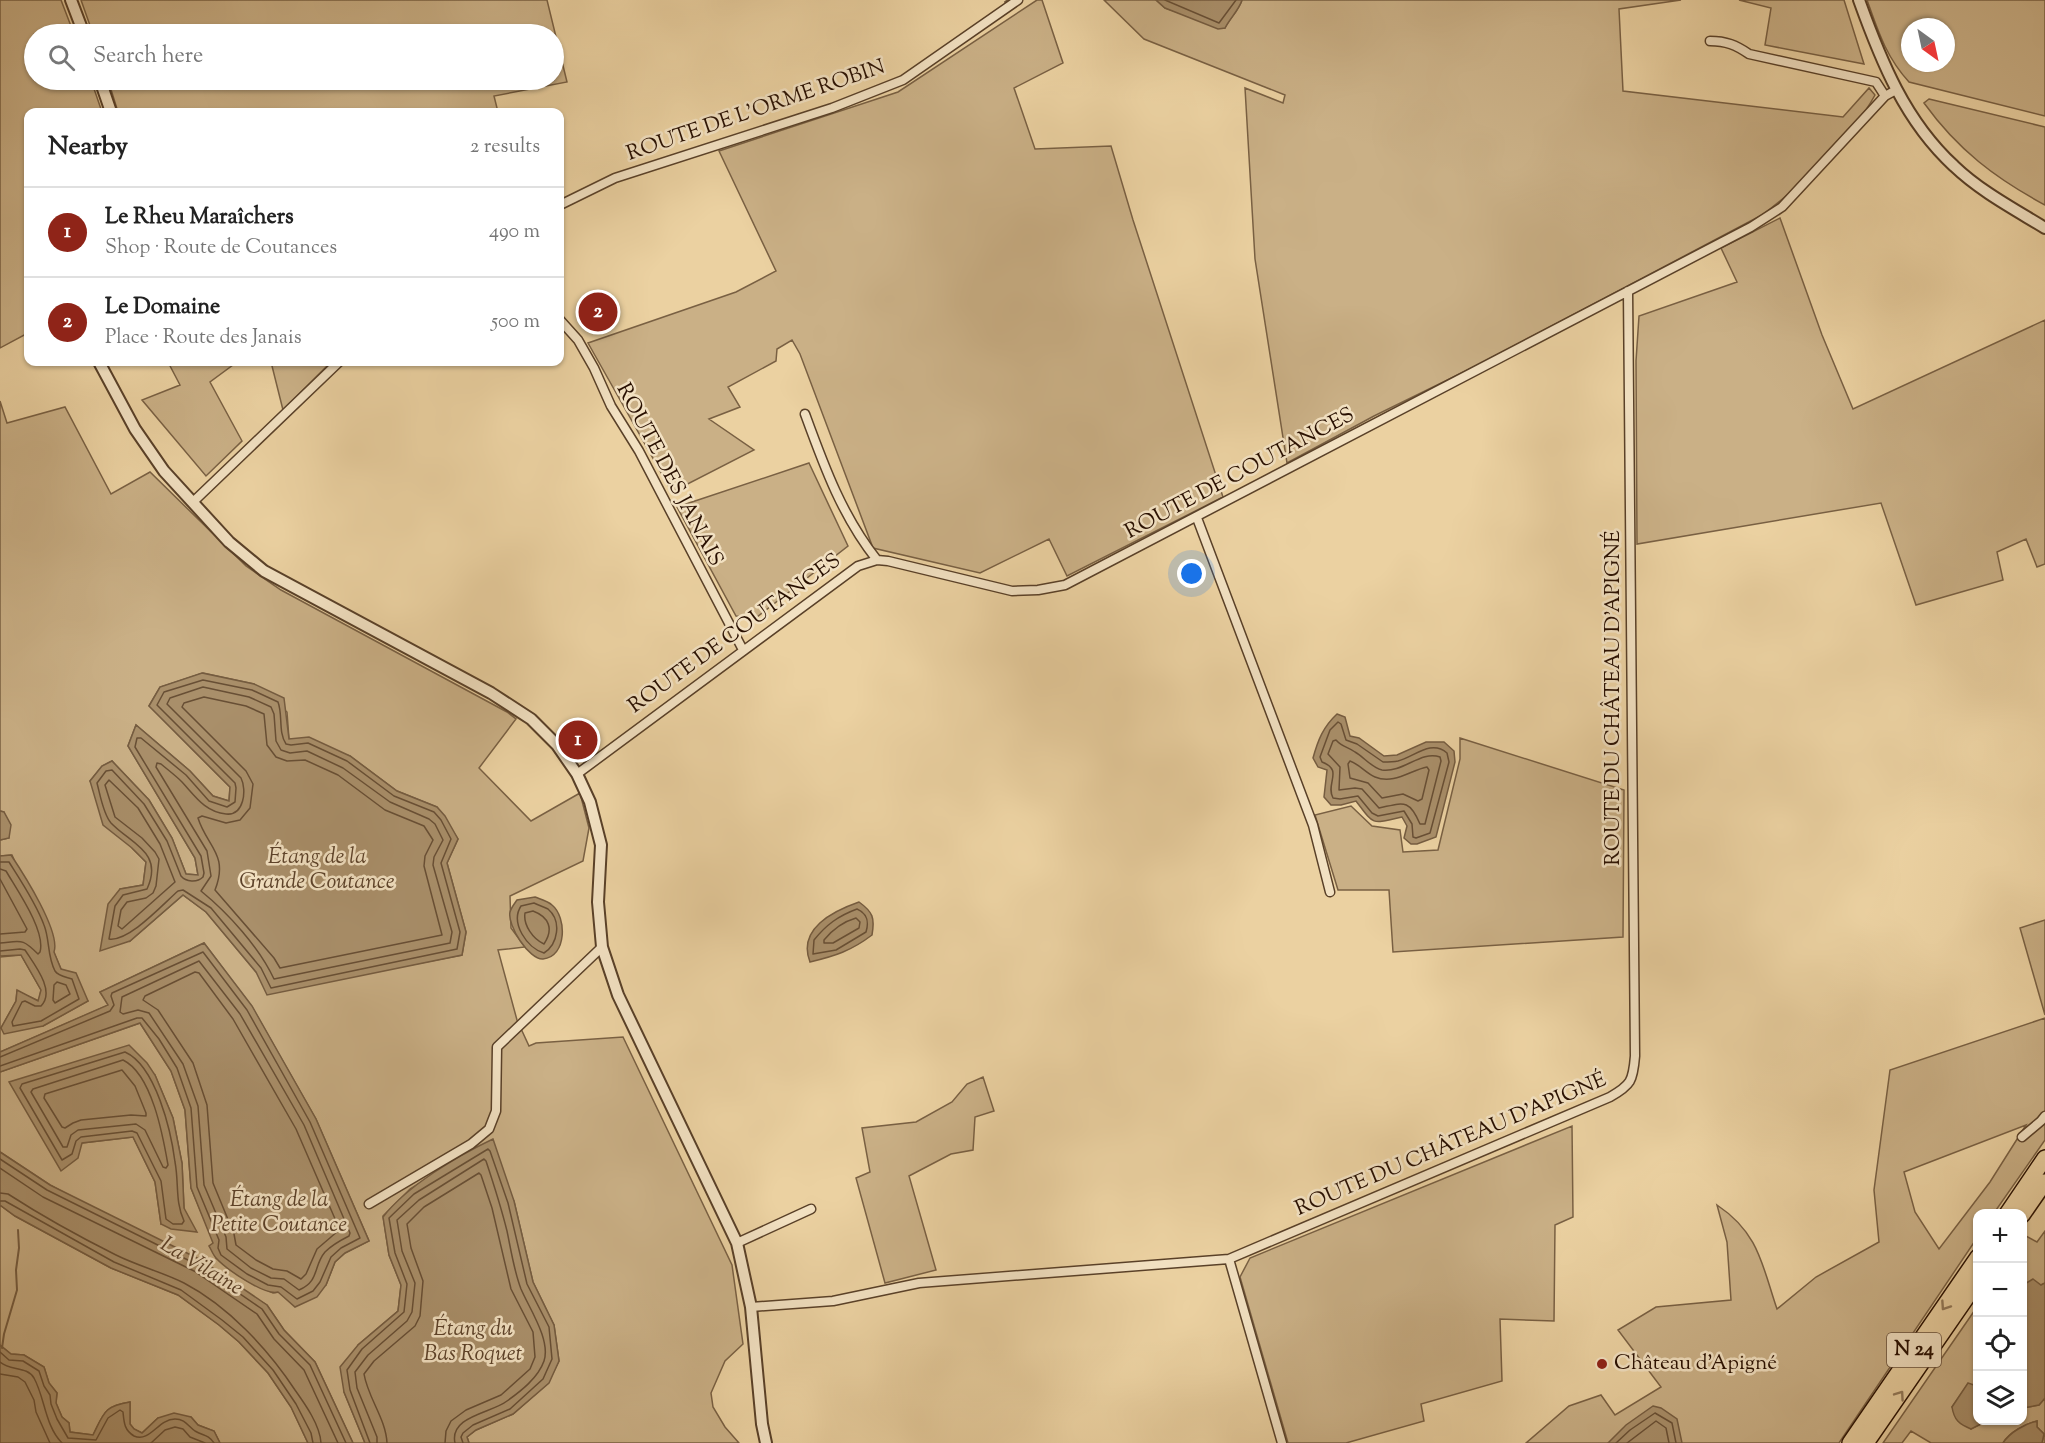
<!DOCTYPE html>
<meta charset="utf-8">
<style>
:root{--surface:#fff;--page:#f6f6f6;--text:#222;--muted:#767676;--line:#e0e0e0;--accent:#8f2418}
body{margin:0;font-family:"Sorts Mill Goudy",serif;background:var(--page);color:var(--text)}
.controls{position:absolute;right:18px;bottom:18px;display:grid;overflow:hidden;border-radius:12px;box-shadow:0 2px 4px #0004}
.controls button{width:54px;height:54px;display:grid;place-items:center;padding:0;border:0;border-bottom:2px solid var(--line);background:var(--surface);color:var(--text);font:30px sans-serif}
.compass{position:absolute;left:1901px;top:18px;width:54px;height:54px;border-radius:50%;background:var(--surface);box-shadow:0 2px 4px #0004;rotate:147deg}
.you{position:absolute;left:1192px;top:574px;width:21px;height:21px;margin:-15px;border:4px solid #fff;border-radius:50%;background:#1a73e8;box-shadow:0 0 0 9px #1a73e833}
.badge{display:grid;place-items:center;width:39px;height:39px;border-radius:50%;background:var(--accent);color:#fff;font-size:20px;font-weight:700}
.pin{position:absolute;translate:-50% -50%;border:3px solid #fff;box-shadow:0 2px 6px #0006}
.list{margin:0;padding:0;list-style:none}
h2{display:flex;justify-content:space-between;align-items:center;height:78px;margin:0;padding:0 24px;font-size:26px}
h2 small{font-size:20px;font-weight:400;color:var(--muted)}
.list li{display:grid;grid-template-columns:39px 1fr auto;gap:18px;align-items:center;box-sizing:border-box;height:90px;padding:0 24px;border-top:2px solid var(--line)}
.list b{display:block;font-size:22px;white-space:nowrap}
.list p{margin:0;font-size:20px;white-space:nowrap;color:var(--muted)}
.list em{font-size:20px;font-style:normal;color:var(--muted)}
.icon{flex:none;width:33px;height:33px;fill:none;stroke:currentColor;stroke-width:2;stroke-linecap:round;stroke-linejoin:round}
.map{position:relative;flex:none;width:2045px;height:1443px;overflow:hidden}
.search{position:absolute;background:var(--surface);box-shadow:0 2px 4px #0004;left:24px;top:24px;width:540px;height:66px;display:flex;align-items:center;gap:15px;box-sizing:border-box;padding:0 21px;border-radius:33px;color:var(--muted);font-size:22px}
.panel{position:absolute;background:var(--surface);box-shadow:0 2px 4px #0004;left:24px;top:108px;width:540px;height:258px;border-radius:12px}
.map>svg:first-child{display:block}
.green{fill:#cab086;stroke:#796043;stroke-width:1.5;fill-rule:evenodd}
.water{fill:#a98f6a;stroke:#755c40;stroke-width:1.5}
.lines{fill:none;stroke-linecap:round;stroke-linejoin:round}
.shore{stroke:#684f35;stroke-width:1.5}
.stream{stroke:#755c40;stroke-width:2}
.minor-casing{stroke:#594028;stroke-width:11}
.tertiary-casing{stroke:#594028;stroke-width:14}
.trunk-casing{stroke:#280f00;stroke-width:18}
.minor{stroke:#f2e1c2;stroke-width:8}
.tertiary{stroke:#f2e1c2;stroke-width:10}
.trunk{stroke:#ebd1a1;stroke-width:15}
.oneway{stroke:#937a59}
.poi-dot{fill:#8f2418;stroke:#f2e1c2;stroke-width:2}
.labels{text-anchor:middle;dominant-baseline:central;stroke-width:5;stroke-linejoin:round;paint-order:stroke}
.shield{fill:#f2e1c2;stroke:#654e3a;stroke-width:1.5}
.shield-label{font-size:20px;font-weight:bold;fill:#280f00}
.street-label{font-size:21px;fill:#280f00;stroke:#f2e1c2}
.poi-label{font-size:21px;fill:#280f00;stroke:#f2e1c2;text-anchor:start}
.water-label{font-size:22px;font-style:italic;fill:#5c422a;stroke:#f2e1c2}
</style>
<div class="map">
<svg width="2045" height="1443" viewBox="0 0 2045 1443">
<rect width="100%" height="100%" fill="#ebd1a1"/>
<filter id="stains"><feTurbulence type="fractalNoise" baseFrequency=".00333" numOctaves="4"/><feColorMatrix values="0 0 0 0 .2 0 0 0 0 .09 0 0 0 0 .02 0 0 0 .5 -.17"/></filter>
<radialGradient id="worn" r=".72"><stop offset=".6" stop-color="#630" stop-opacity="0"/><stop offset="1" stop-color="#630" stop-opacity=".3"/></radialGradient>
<path class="green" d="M0,0H61L74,34H34V80H91L102,112H28V333L0,348Z
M81,0H547L567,82L494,96L498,112H118L108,80H554V34H93Z
M1037,0H1042L1063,63L1014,88L1035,149L1111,146L1133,220L1223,497L1067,576L1049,539L980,573L873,548L800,354L792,340L777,349L776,361L728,387L740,407L709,419L754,450L672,492L588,343L736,292L776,271L719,151L898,92Z
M1104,0H1156L1165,8L1225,28C1230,18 1239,10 1242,0H1681L1619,9L1623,91L1843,117L1869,88L1875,95C1855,132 1797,190 1762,215L1476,366L1374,416L1287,463L1255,259L1245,88L1283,103L1285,95L1144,39Z
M1739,0H1844L1864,64L1765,45L1771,8Z
M1867,0H2045V116L1909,82C1886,57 1878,31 1867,0ZM1910,27H1946V63H1910Z
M1929,99L2045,127V205C1995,178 1958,150 1924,103Z
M1780,218L1822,335L1853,409L2045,320V564L2037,567L2026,539L1997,552L2003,580L1916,605L1881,503L1637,544L1636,361L1639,316L1737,282L1721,248Z
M168,362H237L210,382L242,441L206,476L142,400L180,385Z
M271,362H331L283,410Z
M0,401L7,423L65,407L111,494L150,472L246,566L281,590L507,712L516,719L479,768L531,821L580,793L589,828L583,861L510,896L511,928L525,947L498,950L517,1020L529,1046L536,1043L623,1037L732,1265L743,1344L725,1361L711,1393L713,1407L725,1427L739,1443H469L467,1437L476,1430L513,1414L548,1383L559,1361L554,1325L533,1282L514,1201L476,1147L410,1189L383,1216L389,1255L401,1285L398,1311L358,1345L344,1392L365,1443H353L315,1362L284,1330L267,1305L50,1185L0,1152V1072L140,1023L171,1071L185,1110L191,1188L214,1243L216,1258L244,1279L273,1293L326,1285L335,1262L345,1253L369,1241L316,1119L252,1007L204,943L100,992L109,1005L0,1052V957L21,955L41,990L39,1001L17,991L16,1001L1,1028L43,1026L88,1001L61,969L12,855L0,856V840L9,838L4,812L0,811ZM203,673L254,684L287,712L289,739L350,756L397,791L437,807L458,839L447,863L466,932L462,955L358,975L256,972L206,912L183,895L130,941L120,889L143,885L146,862L132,848L90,781L102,766L112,761L149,800L172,838L186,874L198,875L195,858L128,746L136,725L190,771L213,796L229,801L230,787L149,706L160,687ZM155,1075L173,1118L182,1163L184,1208L161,1224L155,1182L133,1137L82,1143Z
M809,463L848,546L757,617L736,616L677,507Z
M1460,738L1624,790L1623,937L1393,952L1389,890H1338L1315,815L1351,806L1372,826L1400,830L1403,852L1438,850L1460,759Z
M2045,920V1015L2020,928Z
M2045,1018V1140L1994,1213L1978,1214L1977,1238L1839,1443H1526L1569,1406L1601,1395L1615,1415L1661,1387L1618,1330L1656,1307L1731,1300L1727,1242L1717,1205C1759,1233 1762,1265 1777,1309L1816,1277L1879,1242L1874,1190L1890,1070ZM2026,1125L1990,1182L1939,1249L1915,1212L1904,1172Z
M983,1077L994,1111L975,1117L973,1150L951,1154L909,1176L936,1270L885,1283L856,1178L870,1172L862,1128L916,1122L952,1102L967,1084Z
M1572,1126L1573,1217L1555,1225L1554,1321L1500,1319L1502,1381L1421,1404L1424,1421L1346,1443H1288L1240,1277L1250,1258Z
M0,1205L15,1216L111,1268L178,1295L219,1325L239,1342L268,1373L291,1407L308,1443H220L214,1431L198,1425L191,1417L158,1418L142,1433L134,1429L130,1424V1402C104,1406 104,1413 93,1435L70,1432L69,1423L62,1417L56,1403L57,1393L49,1383L44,1367L24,1355L11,1354L0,1345Z
M2045,1231V1283L2041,1285H2023V1242L2026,1236L2037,1242Z
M1977,1307V1386L1968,1384L1952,1407L1971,1429L1987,1421L2022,1420L2023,1408L2039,1405L2045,1398V1443H2042L2044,1434L2037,1427V1421C2025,1424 2010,1432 2003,1443H1931L1911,1431L1902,1443H1883Z"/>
<path class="water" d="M1156,0H1242C1239,10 1230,18 1225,28L1218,29L1165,8Z
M202,673L254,684L284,698L289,739L309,737L350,756L397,791L437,807L445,816L458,839L447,863L466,932L462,955L267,995L256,972L206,912L183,895L130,941L100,951L108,904L120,889L143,885L146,862L132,848L103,825L90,781L102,766L112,761L149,800L172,838L186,874L198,875L195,858L128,746L136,725L190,771L213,796L229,801L230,787L149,706L160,687Z
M1337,714L1345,717L1350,736L1359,738L1384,756L1397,755L1426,742H1444L1454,751L1455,762L1436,837L1417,844H1411L1404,838L1407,826L1402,817C1371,824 1375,826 1356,801L1341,805H1331L1324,797L1327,770L1318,767L1313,758C1318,740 1323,727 1337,714Z
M0,811L4,812L11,825L9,838L0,840Z
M11,855C23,873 61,932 54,952L61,969L76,973L88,1001L43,1026L4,1034L1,1028L16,1001L17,990L38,1001L41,990L21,955L0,956V856Z
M535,897C540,899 548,901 552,905C567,917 567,957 543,959C529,960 507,925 510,912C511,908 515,903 517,900Z
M859,902C873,912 875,918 872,935C851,951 835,956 810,962C797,929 833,911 859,902Z
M204,943L252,1006L316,1119L369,1241L345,1253L335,1262L326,1285L317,1297L295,1307L278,1292C265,1296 226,1269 216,1258C213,1255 211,1249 209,1246L213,1243L191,1188L185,1110L171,1071L140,1023L0,1072V1052L108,1005L100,992Z
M129,1045L147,1063L155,1075L173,1118L182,1163L184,1208L197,1232L171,1229L161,1224L155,1182L133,1137L82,1143L78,1158L61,1171L9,1082Z
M493,1139L514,1201L533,1282L554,1325L559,1361L549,1383L513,1414L476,1430L467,1437L469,1443H365L344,1392L340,1367L358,1345L398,1311L401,1285L389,1255L383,1217C407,1186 457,1156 493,1139Z
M0,1152L50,1185L201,1260L267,1305L284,1330L315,1362L353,1443H308L291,1407L268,1373L239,1342L219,1325L178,1295L111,1268L15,1216L0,1205Z
M2033,1279L2041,1285L2045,1283V1398L2039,1405L2023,1408V1285Z
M0,1345L11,1354L24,1355L44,1367L49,1383L57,1393L56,1403L62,1417L69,1423L70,1432L93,1435C104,1413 104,1406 130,1402V1424L134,1429L142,1433L158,1418L174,1413L191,1417L198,1425L214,1431L220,1443H0Z
M1968,1383L1977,1386L1978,1420L1987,1421L1971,1429C1959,1424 1954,1420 1952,1407Z
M1653,1406L1661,1408L1677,1419L1682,1443H1608L1626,1425Z
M2037,1421V1427L2044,1434L2042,1443H2003C2010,1432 2025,1424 2037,1421Z"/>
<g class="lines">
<path class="shore" d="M1165,0L1219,23L1236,0
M203,680L252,690L278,702C283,715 278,732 286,744L291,745L308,743L347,761L394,796L434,812L441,820L451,839L441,863L460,932L457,949L271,988L261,968L211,908L183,890L178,891C163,904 129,942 109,939L115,906L123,895L147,889C164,852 131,844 111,823C103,814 100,794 97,783L106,771L112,770L144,804L167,841L181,876C186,882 197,883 203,877L204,873L201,856L135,747L137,738H141L186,775L209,801L227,807L235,802L236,788L235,783L157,705L164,692Z
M203,687L249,697L271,707L274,714L276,741L281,750L290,753L307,751L343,768L390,802L429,819L435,824L443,840L434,857L433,865L452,932L450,943L274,979C259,947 228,913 201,891L211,876L207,851L156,767L157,763L161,764C168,770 175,775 182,782C195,796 205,812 226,814C244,816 247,790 241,778L167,704L170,698Z
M204,697L246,706L264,714L267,745L276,757L287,761L305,760L338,775L385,810L424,826L433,840L425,856L424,866L442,935L280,968L274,958L215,890C229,854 207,847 198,818L202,816L226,823L240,820L250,808L253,784L246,771L182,707L184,703Z
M1338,722L1341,724L1346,740L1357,744L1383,762C1388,762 1393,762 1398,761C1414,757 1431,739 1447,753L1449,762L1430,833L1416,838L1413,837L1412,824L1404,811L1378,816L1372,813L1358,796L1340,799L1333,798C1325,784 1344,770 1322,762L1320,757L1330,730Z
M1336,740C1342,747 1348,747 1355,752C1364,757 1372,768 1382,770C1403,773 1421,750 1440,757L1441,761L1425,824H1420C1409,798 1403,803 1379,808L1362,789L1355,788L1339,790L1340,767L1328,754L1333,741Z
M1350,761C1359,764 1366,773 1375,777C1394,785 1411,770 1427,767L1429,770L1422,799L1418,801L1403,794L1382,798L1368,783L1350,778L1348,764Z
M109,780L138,808L160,844L175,882L122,929L118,926L121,910L127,902L146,898L153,893L156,886L159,859L155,852L142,838L115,817L105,785Z
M0,862H9C21,881 36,903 44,925C50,940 47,956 55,971C58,976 66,977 72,979L79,999L41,1021L13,1026L12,1022L22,1002L25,1001L35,1006H41C56,991 34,964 25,950L20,949L0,951
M0,869L6,871C17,890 46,931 40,952L38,954C22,938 22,941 0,943
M0,879L27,929L25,932L0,934
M534,903C538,905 544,907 548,909C562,921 558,944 544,953C527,948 510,923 521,906Z
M857,909C868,914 869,922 866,932L836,950L813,954L814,940C826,925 838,916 857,909Z
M533,911C549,917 554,929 544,944C533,939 523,925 525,913Z
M856,918L860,922L859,928L833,943H824V940C833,929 842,922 856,918Z
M199,961L240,1014L304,1125L350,1233L349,1236C341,1240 332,1245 325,1252C313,1266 320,1281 299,1290L284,1279L271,1278L251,1268L227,1249L226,1237L204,1185L198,1106L183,1064L149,1013L138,1010L123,1014L120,1012L122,997Z
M195,972L199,973L233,1019L296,1129L339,1228L338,1231L317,1249L306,1274L301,1279L287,1271L273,1269L256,1260L236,1245L234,1234L213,1183L207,1105L193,1063L158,1010L143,1000L145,996Z
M57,982L66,985L70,994L55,1003L53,1000L54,985Z
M125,1052C156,1066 171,1131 175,1162C179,1183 175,1202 184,1221L182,1224H173L166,1219L161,1181L137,1133L132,1131L81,1137L76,1141L72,1154L62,1160L20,1088L22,1084Z
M0,1057L110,1011L114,1005L111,996L112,993L203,952L247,1010L310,1122L360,1238L341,1248L331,1257L320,1282L313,1291L297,1299L281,1287L268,1285L247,1274L221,1255L218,1248L219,1240L197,1187L191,1108L177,1068L159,1039L142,1018H137L0,1066
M123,1060C152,1074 163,1136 168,1165L166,1168L163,1167L145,1130L136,1124L78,1130L71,1135L67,1147H63L31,1092L33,1089Z
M122,1070L135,1086L146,1113V1116L131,1115L81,1120L73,1123L65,1128L62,1127L44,1098L45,1094Z
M0,1159L47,1190L198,1265L262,1309L279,1334L310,1365L346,1443
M0,1168L43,1197L194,1271L257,1314L274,1339L304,1370L338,1443
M0,1193L8,1194C42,1216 80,1237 116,1255C138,1266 162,1272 184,1283C228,1306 268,1349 295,1390C305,1404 320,1425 321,1443
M0,1201H5L114,1262L181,1290L222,1320L243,1337L273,1370L296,1404L311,1433L313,1443
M0,1352L9,1360L23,1361L39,1371L44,1386L50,1395L51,1404L57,1419L68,1438L96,1440L108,1418L120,1410L123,1412C124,1422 124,1430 134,1436C150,1443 158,1419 175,1419C185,1419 188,1426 195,1431C203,1436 208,1434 214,1443
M0,1362C10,1371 27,1366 34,1378C45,1398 45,1426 62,1443
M0,1374L18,1377L25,1382L34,1400L36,1412L50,1443
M151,1443L165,1430L175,1427L183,1429L190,1437L205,1443
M370,1443L350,1390L347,1370L362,1349L404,1312L407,1284L395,1253L389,1218L414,1194L488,1149L490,1151L508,1203L527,1284L549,1327L552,1359L543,1379L510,1409L473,1425L463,1433L461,1437L463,1443
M377,1443V1437L357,1388L355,1372L368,1355L407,1321L412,1312L415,1283L402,1251L397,1220L419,1200L484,1159L486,1161C494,1185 501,1207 507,1231C511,1250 514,1271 521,1289C529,1308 551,1340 544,1361C538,1378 521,1391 507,1401C492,1413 449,1416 455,1443
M387,1443C386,1419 368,1398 364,1374L374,1361L415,1326L420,1316L423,1281L411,1248L407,1224L424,1207L479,1173L481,1175L492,1208L511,1289L533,1332L535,1357L530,1369L501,1395L466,1410L451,1421L446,1431L445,1443
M1616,1443L1630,1430L1655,1413L1672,1423L1676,1443
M1627,1443L1656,1421L1666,1428L1669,1443"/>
<path class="stream" d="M1005,2L1008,0
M2,1348L4,1334L17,1290L16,1270L19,1248L18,1230"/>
<g class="minor-casing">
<path id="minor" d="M1710,41C1726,41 1736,45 1749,54L1876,82L1885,96
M560,205L615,178L832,108L903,80L1018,0
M560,320L578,340L594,368L611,406L639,451L743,650
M805,414C824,466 842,516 877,560
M193,502L339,362
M1197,518L1313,825L1330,892
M577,774L858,566L877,560L888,561L1012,591L1038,590L1065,585L1751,227L1782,207L1885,96L1896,90
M2022,1137L2041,1121L2045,1116
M369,1204L471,1144L489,1129L496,1111L497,1047L602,947
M737,1243L811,1209
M1229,1259L1282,1443
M751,1307L833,1301L919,1283L1229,1259L1610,1097C1631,1085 1633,1081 1635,1056L1628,291"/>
</g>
<g class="tertiary-casing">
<path id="tertiary" d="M71,0L84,34
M1859,0C1881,61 1905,121 1954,166C1980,191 2014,209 2045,228
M100,80L111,112
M99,362L135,429L164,471L229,542L264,571L491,693L531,719L557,745L577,774L590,802L601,845L598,902L602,947L618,995L737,1243L751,1307L762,1424L766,1443"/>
</g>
<g class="trunk-casing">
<path id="trunk" d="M2007,1214L2045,1158
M2022,1215L2045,1182
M1850,1443L1978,1257
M1866,1443L1978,1281"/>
</g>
<use href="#minor" class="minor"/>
<use href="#tertiary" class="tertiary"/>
<use href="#trunk" class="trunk"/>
</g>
<defs><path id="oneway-chevron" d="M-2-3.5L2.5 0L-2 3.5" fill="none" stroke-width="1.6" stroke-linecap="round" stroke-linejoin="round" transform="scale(1.5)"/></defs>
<g class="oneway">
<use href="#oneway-chevron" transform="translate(1945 1306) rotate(124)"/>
<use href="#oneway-chevron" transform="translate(1900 1395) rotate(-55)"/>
</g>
<circle class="poi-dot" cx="1602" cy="1364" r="6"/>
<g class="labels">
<rect class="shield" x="1887" y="1333" width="54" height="34" rx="4.5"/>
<g class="shield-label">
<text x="1914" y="1350">N 24</text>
</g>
<g class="street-label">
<text transform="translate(756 111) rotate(-19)">ROUTE DE L'ORME ROBIN</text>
<text transform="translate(1240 474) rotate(-28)">ROUTE DE COUTANCES</text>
<text transform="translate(669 475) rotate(62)">ROUTE DES JANAIS</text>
<text transform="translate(735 634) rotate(-36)">ROUTE DE COUTANCES</text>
<text transform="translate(1614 698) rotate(-90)">ROUTE DU CHÂTEAU D'APIGNÉ</text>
<text transform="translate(1451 1145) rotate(-23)">ROUTE DU CHÂTEAU D'APIGNÉ</text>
</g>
<g class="poi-label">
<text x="1614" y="1364">Château d'Apigné</text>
</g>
<g class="water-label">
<text x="317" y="858">Étang de la<tspan x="317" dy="25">Grande Coutance</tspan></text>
<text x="279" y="1201">Étang de la<tspan x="279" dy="25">Petite Coutance</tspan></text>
<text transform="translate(201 1267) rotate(31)">La Vilaine</text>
<text x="473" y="1330">Étang du<tspan x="473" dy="25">Bas Roquet</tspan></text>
</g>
</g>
<rect width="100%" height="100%" filter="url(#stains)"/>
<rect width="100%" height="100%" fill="url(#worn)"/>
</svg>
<div class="controls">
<button>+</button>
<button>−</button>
<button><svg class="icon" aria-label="locate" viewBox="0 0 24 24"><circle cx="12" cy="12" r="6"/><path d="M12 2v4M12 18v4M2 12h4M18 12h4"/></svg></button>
<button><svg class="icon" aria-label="layers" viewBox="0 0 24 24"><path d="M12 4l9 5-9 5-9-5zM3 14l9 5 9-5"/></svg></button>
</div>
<svg class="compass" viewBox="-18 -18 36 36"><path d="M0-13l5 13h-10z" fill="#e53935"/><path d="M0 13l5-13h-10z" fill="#767676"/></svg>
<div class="you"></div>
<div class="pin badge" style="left:578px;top:740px">1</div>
<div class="pin badge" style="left:598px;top:312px">2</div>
<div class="search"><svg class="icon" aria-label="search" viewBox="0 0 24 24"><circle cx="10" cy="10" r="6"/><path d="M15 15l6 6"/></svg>Search here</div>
<section class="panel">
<h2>Nearby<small>2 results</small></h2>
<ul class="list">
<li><span class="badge">1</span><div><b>Le Rheu Maraîchers</b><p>Shop · Route de Coutances</p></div><em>490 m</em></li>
<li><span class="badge">2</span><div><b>Le Domaine</b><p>Place · Route des Janais</p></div><em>500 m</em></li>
</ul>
</section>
</div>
